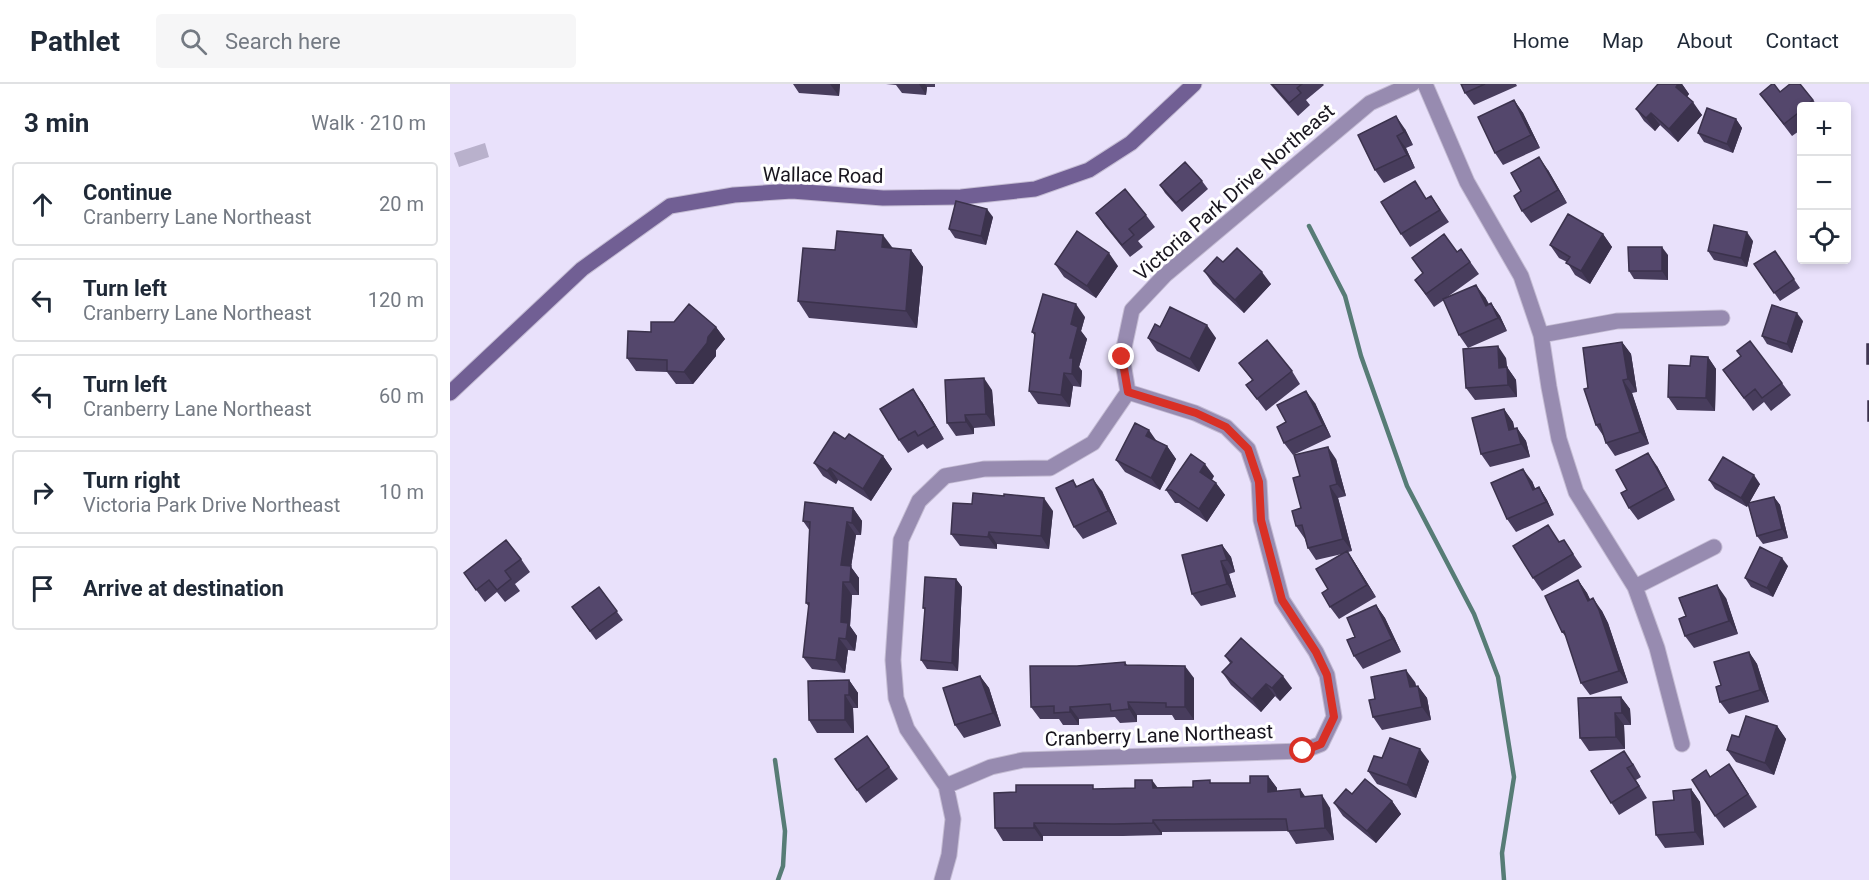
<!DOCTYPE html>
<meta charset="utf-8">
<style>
:root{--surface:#fff;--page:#f6f6f7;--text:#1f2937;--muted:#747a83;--line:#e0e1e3}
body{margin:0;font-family:Roboto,sans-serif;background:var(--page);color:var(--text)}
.controls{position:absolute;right:18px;top:18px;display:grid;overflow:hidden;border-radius:6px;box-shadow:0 3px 9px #0003}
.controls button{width:54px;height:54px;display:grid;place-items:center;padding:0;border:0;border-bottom:2px solid var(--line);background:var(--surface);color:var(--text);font:30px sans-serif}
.stop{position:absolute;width:18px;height:18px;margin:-14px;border:4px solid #d93025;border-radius:50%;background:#fff}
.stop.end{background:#d93025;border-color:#fff;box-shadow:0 2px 6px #0008}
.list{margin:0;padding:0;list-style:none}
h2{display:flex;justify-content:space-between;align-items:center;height:78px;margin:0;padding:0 24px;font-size:26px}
h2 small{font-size:20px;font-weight:400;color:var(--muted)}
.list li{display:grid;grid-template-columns:39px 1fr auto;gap:18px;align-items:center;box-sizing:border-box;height:84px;margin:0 12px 12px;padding:0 12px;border:2px solid var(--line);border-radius:6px}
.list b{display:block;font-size:22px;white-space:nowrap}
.list p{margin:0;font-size:20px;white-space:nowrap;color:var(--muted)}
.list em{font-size:20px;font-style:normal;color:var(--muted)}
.icon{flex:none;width:33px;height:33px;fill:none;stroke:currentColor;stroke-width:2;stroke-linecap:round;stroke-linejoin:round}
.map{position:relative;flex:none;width:1419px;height:796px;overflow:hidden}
header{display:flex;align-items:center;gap:36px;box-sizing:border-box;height:84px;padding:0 30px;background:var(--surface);border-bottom:2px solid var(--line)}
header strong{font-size:28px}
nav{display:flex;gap:33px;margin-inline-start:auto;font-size:21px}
.search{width:420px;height:54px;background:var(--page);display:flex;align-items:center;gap:15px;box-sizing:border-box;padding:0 21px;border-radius:6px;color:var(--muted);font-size:22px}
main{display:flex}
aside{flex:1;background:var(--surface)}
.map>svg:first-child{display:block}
.green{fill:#b9b1cc}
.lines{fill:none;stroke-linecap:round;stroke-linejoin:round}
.stream{stroke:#577c76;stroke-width:4.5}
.street-casing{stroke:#c4bcd3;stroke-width:17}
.secondary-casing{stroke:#c4bcd3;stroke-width:17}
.street{stroke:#978bb0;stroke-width:15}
.secondary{stroke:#715f94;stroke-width:15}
.wall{fill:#483d5d}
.shaded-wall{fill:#3b324c}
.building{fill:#54476c;stroke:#3b324c;stroke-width:1.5}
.route{stroke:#d93025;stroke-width:8}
.labels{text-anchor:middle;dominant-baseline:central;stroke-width:6;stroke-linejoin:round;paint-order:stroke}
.street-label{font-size:20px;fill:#19161f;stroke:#fff}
</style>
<header>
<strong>Pathlet</strong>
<div class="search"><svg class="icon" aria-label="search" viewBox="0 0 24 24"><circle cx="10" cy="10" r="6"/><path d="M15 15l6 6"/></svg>Search here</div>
<nav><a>Home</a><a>Map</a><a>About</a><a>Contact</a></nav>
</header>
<main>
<aside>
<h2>3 min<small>Walk · 210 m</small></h2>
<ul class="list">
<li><svg class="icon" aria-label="ahead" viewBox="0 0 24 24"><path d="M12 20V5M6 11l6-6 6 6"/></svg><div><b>Continue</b><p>Cranberry Lane Northeast</p></div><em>20 m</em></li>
<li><svg class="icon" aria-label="left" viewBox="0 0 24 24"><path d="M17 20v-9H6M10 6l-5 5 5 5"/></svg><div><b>Turn left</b><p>Cranberry Lane Northeast</p></div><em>120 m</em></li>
<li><svg class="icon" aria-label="left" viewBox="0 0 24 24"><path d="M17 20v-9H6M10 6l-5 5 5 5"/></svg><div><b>Turn left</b><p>Cranberry Lane Northeast</p></div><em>60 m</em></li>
<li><svg class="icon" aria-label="right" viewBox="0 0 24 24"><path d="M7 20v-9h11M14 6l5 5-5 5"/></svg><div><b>Turn right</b><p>Victoria Park Drive Northeast</p></div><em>10 m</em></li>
<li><svg class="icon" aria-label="arrive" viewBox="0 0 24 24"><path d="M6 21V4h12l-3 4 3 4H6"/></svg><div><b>Arrive at destination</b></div></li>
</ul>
</aside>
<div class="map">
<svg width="1419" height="796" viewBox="0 0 1419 796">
<rect width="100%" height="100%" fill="#e9e1fb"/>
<path class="green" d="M35,59L39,73L9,83L4,69Z"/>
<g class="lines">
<path class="stream" d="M859,142L895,212L911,272L957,402L1024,530L1048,593L1064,693L1052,769L1054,796
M325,676L335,747L333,782L328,796"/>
<g class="street-casing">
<path id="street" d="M975,0L1017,98L1071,192L1091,251L1099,303L1109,355L1126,408L1185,503L1207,564L1232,660
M1091,251L1167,237L1272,234
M1185,503L1264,463
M496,702L541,683L573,676L853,667L871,660L884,633L877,591L866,568L832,516L811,436L809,398L798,365L776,343L745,329L678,308
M492,796L499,771L503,735L496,702L457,645L446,614L443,576L451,456L469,417L495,392L534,385L600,384L643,359L678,308L672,273L682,226L715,191L920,19L962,0"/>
</g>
<g class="secondary-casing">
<path id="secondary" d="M0,309L132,185L220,122L284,111L342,107L433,114L511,113L585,105L639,86L681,59L744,0"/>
</g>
<use href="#street" class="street"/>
<use href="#secondary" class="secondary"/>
</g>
<path class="wall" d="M343,0H390L389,12L349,9Z
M436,0H485V3H477L476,11L452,9L446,1Z
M820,0H873L874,1L856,16L860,21L848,32Z
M1011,0H1066L1067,2L1024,21L1015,9Z
M1208,0H1232L1239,10L1237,13L1252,31L1228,58L1210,41L1205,47L1194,37L1186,25Z
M1330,8L1363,16L1368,22H1352V45L1342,52L1310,10Z
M1064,16L1073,29L1090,64L1053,81L1045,69Z
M1286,35L1292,44L1283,69L1254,58L1248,49Z
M955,45L963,61L956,64L965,84L934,99L925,86L908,51Z
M1098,86L1117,119L1081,139L1072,127L1071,107Z
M752,97L758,105L732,128L715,109L710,101Z
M981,112L999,138L960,163L951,150L977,114Z
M646,129L696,131L705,143L688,157L693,163L680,173L655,142Z
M543,133L536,161L505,154L499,145Z
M1153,150L1162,163L1140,200L1125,191L1117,178L1109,174L1100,161Z
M1303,157L1297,183L1264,176L1258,167Z
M443,164L461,166L473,183L467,244L359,234L348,217L385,166Z
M1011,165L1029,190L996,214L1035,213L1039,220L1041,219L1050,232L1057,247L1018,264L1009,251L994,216L984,223L965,196Z
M1325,167L1350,204L1330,217L1304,180Z
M1218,171V196L1184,195L1179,187Z
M773,178L821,200L794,229L763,200L754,187Z
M605,180L668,182L646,214L614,193Z
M635,233L631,247L637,255L629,283L632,287L631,303L623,302L620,323L588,320L579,307L585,252L582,248Z
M1353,237L1342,269L1317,260L1312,252Z
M266,243L275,255L266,266V272L243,300H226L217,288L186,287L177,274L201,248Z
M710,243L766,254L749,288L707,267L698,254Z
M1172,258L1181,270L1187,308L1182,309L1199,360L1165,372L1156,359L1154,353L1146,341Z
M1258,273L1266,285L1265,327L1227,326L1218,313Z
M1056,274L1057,283L1066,296L1067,313L1025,316L1016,304Z
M789,279L842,287L850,300L816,327L796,301L802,296Z
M1273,286L1332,299L1341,311L1321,327L1314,318L1303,327Z
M542,306L545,342L524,344V350L506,352L497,339Z
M472,318L494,355L477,365L473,360L458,369L449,356Z
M865,319L881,353L843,371L834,359L836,338Z
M1054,325L1063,338L1064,345L1067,344L1076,357L1080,373L1040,383L1031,370Z
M395,355L433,372L442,385L421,417L388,396L386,400L373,392L364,379Z
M706,357L717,362L726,375L710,406L675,388L666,376Z
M886,375L896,412L888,414L902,467L898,468L926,513L889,535L880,523L878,505L892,470L866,476L858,464L855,455L846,442L851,424L850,392Z
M1207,382L1225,416L1188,436L1179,424L1177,406Z
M764,392L762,396L766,399L775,411L757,438L729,419H725L716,406Z
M623,396L627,402L652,407L667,440L633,455L624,443Z
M1259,396L1310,400L1299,419L1324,413L1330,421L1338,454L1313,460L1307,452L1298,420L1297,423L1265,405Z
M1082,397L1085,405L1089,403L1097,416L1104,431L1066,448L1057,435Z
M403,424L412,437L411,451H406L401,483L409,494V511H402L400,542L407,552L405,567L398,566L395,589L362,585L353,573L359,523L356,519L360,447L353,437Z
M603,427L599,465L547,460V465L510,462L501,450Z
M1114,456L1132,483L1092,507L1083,494L1110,458Z
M772,461L781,473L785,488L779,490L786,513L751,522L742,510Z
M71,475L80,488L65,500L70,507L55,518L47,508L35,518L14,489Z
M1338,482L1323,513L1301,503L1295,494Z
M506,495L512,503L508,587L477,585L471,576L475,526L473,524Z
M1128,496L1137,509L1140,516L1152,527L1158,539L1178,599L1140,611L1131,599L1116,553L1112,548Z
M149,503L173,536L146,556L122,523Z
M1276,514L1288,550L1244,564L1235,552L1236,532Z
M926,521L935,534L951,568L913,585L904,572L905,553Z
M1299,568L1307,580L1319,618L1279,630L1270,618L1271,601Z
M775,572L842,604L830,617L825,612L811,628L781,601L772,588L780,579Z
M675,578L677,581L744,594V636H725L722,631H687V638L670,639L665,633L629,635V641H613L609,635H590L581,623L627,582Z
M530,592L539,604L551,642L514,654L505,641Z
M399,596L408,609V624H403L404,649H367L359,636Z
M965,598L966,602H968L977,614L981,636L932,646L923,633L925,615Z
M1171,613L1180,625L1181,641H1174L1175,665L1139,667L1130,654Z
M1327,642L1336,655L1324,691L1286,678L1277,666L1289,653Z
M417,652L448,695L416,719L385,675Z
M932,674L979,677L966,714L927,700L918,687Z
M1183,679L1191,693L1186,696L1197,714L1169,731L1141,687Z
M818,692L827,704V707L850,705L855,713L880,724L884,756L846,760L838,747L712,748V751L673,752H593V757H553L545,744L566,708L646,705L743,703L762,699H800Z
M1260,692L1288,693L1307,723L1274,744L1265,732Z
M1241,705L1250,718L1254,761L1215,764L1206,751L1224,716Z
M902,710L942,717L951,730L926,759L893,732L884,719Z"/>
<path class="shaded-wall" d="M380,0H390L389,12Z
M469,0H475L477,3L476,11Z
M1228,0H1232L1239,10L1234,16L1226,3Z
M1064,16L1073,29L1090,64L1081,51Z
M1243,18L1252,31L1228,58L1219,45Z
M1201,29L1210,41L1205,47L1196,34Z
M946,32L955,45L963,61L954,48Z
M1286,35L1292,44L1283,69L1277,60Z
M947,52L956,64L965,84L957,71Z
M1089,73L1098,86L1117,119L1108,106Z
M537,125L543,133L536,161L531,152Z
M1297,148L1303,157L1297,183L1291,174Z
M1153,150L1162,163L1140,200L1131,187Z
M433,151L445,167L432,163Z
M1212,163L1218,171V196L1212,187Z
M461,166L473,183L467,244L456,227Z
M659,169L668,182L646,214L637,202Z
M812,188L821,200L794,229L785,216Z
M1026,201L1035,213L1045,234L1036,222Z
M1041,219L1050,232L1057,247L1048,234Z
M626,220L635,233L631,247L637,255L629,283L632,287L631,303L622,290L620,274L621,240Z
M1347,229L1353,237L1342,269L1337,260Z
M757,241L766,254L749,288L740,275Z
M266,243L275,255L266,266V272L243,300L234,288L258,253Z
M1172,258L1181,270L1187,308L1178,295Z
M1048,262L1056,274L1058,296L1049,284Z
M1258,273L1266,285L1265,327L1256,314Z
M1057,283L1066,296L1067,313L1058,301Z
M614,289L623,302L620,323L611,311Z
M534,294L542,306L545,342L536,330Z
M1173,296L1182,309L1199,360L1190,348Z
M463,305L472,318L494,355L485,342Z
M856,307L865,319L881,353L873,341Z
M1054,325L1063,338L1068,359L1059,346Z
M515,331L524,344V350L516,338Z
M1067,344L1076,357L1080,373L1071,360Z
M699,346L708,359L696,352Z
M717,362L726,375L710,406L701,394Z
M878,363L886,375L896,412L887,400Z
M1198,369L1207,382L1225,416L1217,403Z
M433,372L442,385L421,417L413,405Z
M755,380L764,392L759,400L750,388Z
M380,384L388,396L386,400L377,387Z
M1073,385L1082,397L1091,418L1083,406Z
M1304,391L1310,400L1297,423L1291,414Z
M643,395L652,407L667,440L658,427Z
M766,399L775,411L757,438L749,425Z
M880,402L888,414L902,467L893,455Z
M1089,403L1097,416L1104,431L1096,418Z
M1324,413L1330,421L1338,454L1332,445Z
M594,414L603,427L599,465L591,452Z
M403,424L412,437L411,451L402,439Z
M397,438L406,451L401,483L409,494V511L400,498L391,481Z
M539,448L547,460V465L538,453Z
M772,461L781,473L785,488L777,476Z
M897,467L905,479L926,513L917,501Z
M1332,474L1338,482L1323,513L1317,504Z
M771,477L779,490L786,513L777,500Z
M506,495L512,503L508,587L502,579Z
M1128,496L1137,509L1147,529L1138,517Z
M393,498L402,511L400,542L407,552L405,567L396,555L391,538Z
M1267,501L1276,514L1288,550L1279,537Z
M1143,514L1152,527L1158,539L1178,599L1169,587Z
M926,521L935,534L951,568L942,555Z
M389,554L398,566L395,589L386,576Z
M1299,568L1307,580L1319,618L1310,606Z
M735,582L744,594V636L735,623Z
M956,586L965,598L969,616L960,603Z
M530,592L539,604L551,642L543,629Z
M833,592L842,604L830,617L822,604Z
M399,596L408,609V624L399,611Z
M816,600L825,612L811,628L802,615Z
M968,602L977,614L981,636L972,623Z
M395,611L403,624L404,649L395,636Z
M1171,613L1180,625L1181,641L1172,629Z
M678,618L687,631V638L679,625Z
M620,623L629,635V641L620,628Z
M1165,629L1174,641L1175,665L1166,653Z
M1327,642L1336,655L1324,691L1315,679Z
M970,665L979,677L966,714L957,701Z
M818,692L827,704V721L818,708Z
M702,696L711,708L703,704Z
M850,705L859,718L851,713Z
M1241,705L1250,718L1254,761L1245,748Z
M872,711L880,724L884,756L875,744Z
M942,717L951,730L926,759L917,747Z
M703,736L712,748V751L703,739Z
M584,739L593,752V757L584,744Z"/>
<path class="building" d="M822,0H852L847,4L851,9L839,19Z
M1011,0H1035L1015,9Z
M1208,0H1228L1226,3L1243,18L1219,45L1201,29L1196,34L1186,25Z
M1322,0H1324L1330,8L1340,0H1350L1363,16L1355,22H1352V26L1334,40L1310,10Z
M1064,16L1081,51L1045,69L1028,33Z
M1257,24L1286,35L1277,60L1248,49Z
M946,32L954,48L947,52L957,71L925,86L908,51Z
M1089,73L1108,106L1072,127L1064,112L1071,107L1061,89Z
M735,78L752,97L726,119L710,101Z
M965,97L976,115L981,112L990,126L951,150L931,118Z
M675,105L696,131L679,145L684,151L672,161L646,129Z
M506,117L537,125L531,152L499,145Z
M1118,130L1153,150L1131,187L1116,179L1120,173L1100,161Z
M1264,141L1297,148L1291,174L1258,167Z
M387,147L433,151L432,163L461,166L456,227L348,217L353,164L385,166Z
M627,147L659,169L637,202L605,180Z
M994,150L1007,168L1011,165L1020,178L976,210L965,196L973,189L962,174Z
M1178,163H1212V187H1179Z
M787,164L812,188L785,216L754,187L767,173L773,178Z
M1325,167L1344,195L1324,209L1304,180Z
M1026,201L1036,222L1041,219L1048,234L1009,251L993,215Z
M593,210L626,220L621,240L628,243L620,274H623L622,290L614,289L611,311L579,307L585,249L582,248Z
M239,220L266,243L258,253L257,259L234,288L217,287V276L177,274L178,247L201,248V238H224Z
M1322,221L1347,229L1337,260L1312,252Z
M720,223L757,241L740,275L698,254L705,240L710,243Z
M817,256L842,287L807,315L796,301L803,296L789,279Z
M1300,257L1332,299L1312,314L1305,305L1294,314L1273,286L1291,272L1287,267Z
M1172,258L1178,295L1173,296L1190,348L1156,359L1150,340L1146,341L1134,305L1138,304L1133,264Z
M1417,260H1419V280H1417Z
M1048,262L1049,284L1057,283L1058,301L1016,304L1013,265Z
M1241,272L1258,273L1256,314L1218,313L1219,281L1240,282Z
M534,294L536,330L515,331L516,338L497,339L495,296Z
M463,305L485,342L468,352L465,347L449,356L430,325Z
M856,307L873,341L834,359L827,343L836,338L827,321Z
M1418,317H1419V337H1418Z
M1054,325L1059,346L1067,344L1071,360L1031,370L1022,334Z
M685,339L699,346L696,352L717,362L701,394L666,376Z
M384,348L395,355L399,350L433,372L413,405L380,384L377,387L364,379Z
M878,363L887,400L880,402L893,455L858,464L852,441L846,442L842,427L851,424L843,394L850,392L844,371Z
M1198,369L1217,403L1179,424L1171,409L1177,406L1166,386Z
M741,370L755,380L750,388L766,399L749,425L721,406H716Z
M1273,373L1304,391L1291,414L1259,396Z
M1073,385L1083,406L1089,403L1096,418L1057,435L1041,399Z
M643,395L658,427L624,443L606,404L623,396L626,403Z
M523,409L554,412V410L594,414L591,452L539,448L538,453L501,450L503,419L522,420Z
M1324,413L1332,445L1307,452L1298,419Z
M355,418L403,424L402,439L397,438L391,481L401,482L400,498H393L391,538L398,539L396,555L389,554L386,576L353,573L359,519H356L360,438L353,437Z
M1098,441L1109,458L1114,456L1123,470L1083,494L1063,462Z
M56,456L71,475L55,487L61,495L47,506L39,496L26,506L14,489Z
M772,461L777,476L771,477L777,500L742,510L732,471Z
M1310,463L1332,474L1317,504L1295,494Z
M897,467L917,501L880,523L872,509L878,505L866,485Z
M475,493L506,495L502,579L471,576L475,524H473Z
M1128,496L1138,517L1143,514L1149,526L1169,587L1131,599L1114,547L1112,548L1095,512Z
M1267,501L1279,537L1235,552L1229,535L1236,532L1229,514Z
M149,503L167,527L140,547L122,523Z
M926,521L942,555L904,572L897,556L905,553L897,534Z
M791,554L833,592L822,604L816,600L802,615L772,588L782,578L775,572Z
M1299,568L1310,606L1270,618L1266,603L1271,601L1264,578Z
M675,578V581L735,582V623H716V619L678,618L679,625L661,627L660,620L620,623V628L604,629V622L581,623L580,582H627Z
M956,586L960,603L968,602L972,623L923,633L919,616L925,615L921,593Z
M530,592L543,629L505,641L493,604Z
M399,596V611H395V636H359L358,597Z
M1171,613L1172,629H1165L1166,653L1130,654L1128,614Z
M1296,632L1327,642L1315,679L1277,666L1282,651L1289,653Z
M417,652L439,683L407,706L385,675Z
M940,654L970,665L957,701L918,687L924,672L932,674Z
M1174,667L1183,681L1177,684L1189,702L1161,719L1141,687Z
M1279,680L1298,710L1265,732L1242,696L1256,686L1260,693Z
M800,692H818V708L850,705L851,713L872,711L875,744L838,747L836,735L703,736V739L664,740L584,739V744H545L544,709L566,708V701H643V705L685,704V696H702L703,704L743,703V697L760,696V699H800Z
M915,695L942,717L917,747L884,719L896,705L902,710Z
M1241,705L1245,748L1206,751L1203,718L1224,716L1223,707Z"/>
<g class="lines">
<path class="route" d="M672,273L678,308L746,329L776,343L798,365L809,398L811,436L832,516L866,568L877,591L884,633L871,660L853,667"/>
</g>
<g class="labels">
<g class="street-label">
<text transform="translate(373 91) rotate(1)">Wallace Road</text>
<text transform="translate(784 108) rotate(-41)">Victoria Park Drive Northeast</text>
<text transform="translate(709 651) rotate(-2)">Cranberry Lane Northeast</text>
</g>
</g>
</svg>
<div class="controls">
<button>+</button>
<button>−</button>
<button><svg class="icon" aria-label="locate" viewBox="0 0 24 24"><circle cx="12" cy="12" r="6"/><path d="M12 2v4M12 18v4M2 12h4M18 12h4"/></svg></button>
</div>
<div class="stop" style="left:853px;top:667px"></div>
<div class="stop end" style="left:672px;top:273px"></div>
</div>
</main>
